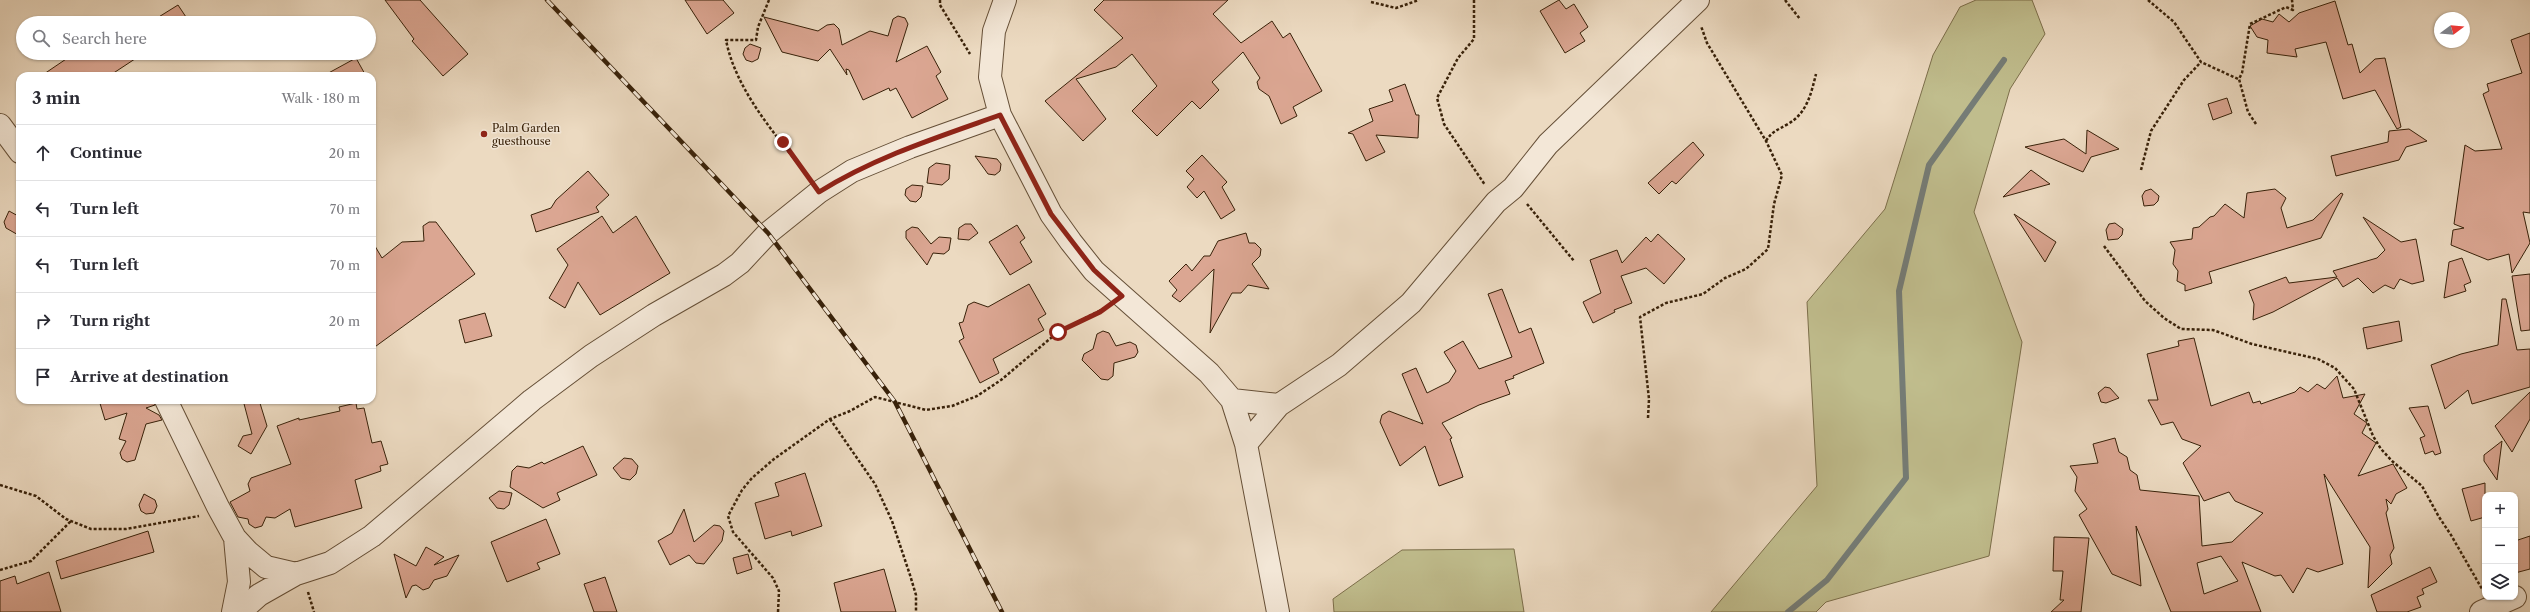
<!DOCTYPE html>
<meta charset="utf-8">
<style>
:root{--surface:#fff;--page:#f7f7f7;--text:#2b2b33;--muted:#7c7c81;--line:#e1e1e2}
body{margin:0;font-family:"Libre Caslon Text",serif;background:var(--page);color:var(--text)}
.controls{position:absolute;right:12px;bottom:12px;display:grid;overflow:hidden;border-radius:8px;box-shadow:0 1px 3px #0004}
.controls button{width:36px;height:36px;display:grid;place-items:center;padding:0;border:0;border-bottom:1px solid var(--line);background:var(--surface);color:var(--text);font:20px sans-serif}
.compass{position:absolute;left:2434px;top:12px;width:36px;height:36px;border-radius:50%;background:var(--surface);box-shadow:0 1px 3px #0004;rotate:74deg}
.stop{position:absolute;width:12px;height:12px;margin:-9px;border:3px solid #8f2418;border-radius:50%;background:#fff}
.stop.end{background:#8f2418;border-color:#fff;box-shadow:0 1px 4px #0008}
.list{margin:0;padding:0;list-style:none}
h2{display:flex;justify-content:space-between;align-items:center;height:52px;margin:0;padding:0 16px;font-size:17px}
h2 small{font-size:13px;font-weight:400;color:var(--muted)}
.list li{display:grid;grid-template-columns:26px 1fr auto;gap:12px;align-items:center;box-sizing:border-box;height:56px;padding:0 16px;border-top:1px solid var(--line)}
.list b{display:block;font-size:15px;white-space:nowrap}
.list em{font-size:13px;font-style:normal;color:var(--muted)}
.icon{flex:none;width:22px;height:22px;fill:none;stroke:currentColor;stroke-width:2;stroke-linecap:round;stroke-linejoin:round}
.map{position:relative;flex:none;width:2530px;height:612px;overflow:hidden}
.search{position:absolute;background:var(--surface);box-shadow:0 1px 3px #0004;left:16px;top:16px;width:360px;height:44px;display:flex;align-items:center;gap:10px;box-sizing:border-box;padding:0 14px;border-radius:22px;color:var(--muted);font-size:15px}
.panel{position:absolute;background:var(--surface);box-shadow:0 1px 3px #0004;left:16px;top:72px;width:360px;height:332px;border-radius:12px}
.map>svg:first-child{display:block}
.green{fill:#c0bd8d;stroke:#7c6f4b}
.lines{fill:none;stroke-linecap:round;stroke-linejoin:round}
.stream{stroke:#757c76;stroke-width:6}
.building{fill:#dba692;stroke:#382109;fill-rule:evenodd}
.minor-casing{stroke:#654f37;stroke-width:24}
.path{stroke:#382109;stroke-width:2.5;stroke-dasharray:3 2;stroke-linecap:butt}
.minor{stroke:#f3e7d7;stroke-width:22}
.rail-casing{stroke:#382109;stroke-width:4.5}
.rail{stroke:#f3e7d7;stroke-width:3;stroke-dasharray:9;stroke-linecap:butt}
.route{stroke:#8f2418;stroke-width:5}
.poi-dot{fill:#8f2418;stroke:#f3e7d7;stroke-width:1.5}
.labels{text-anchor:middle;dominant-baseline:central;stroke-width:3;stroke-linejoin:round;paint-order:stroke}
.poi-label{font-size:11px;fill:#382109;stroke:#f3e7d7;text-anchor:start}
</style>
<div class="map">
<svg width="2530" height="612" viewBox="0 0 2530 612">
<rect width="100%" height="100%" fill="#ecdac1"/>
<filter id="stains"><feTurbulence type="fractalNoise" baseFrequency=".005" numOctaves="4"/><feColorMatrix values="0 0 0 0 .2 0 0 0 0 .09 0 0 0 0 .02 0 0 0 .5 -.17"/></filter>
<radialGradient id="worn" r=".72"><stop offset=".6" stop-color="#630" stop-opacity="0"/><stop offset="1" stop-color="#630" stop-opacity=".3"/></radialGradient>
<path class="green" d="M1976,0H2032L2045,34L2010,89L1974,212L2022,342L1989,556L1826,602L1816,612H1711L1817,486L1807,302L1885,209L1933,55L1960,7Z
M1514,549L1524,612H1334L1333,599L1402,550Z"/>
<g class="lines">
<path class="stream" d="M1788,612L1827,580L1906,478L1899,291L1929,165L2004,60"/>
</g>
<path class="building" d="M385,0H420L468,54L443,76L412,41L414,39Z
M685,0H723L734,13L707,34Z
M1104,0H1228L1213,14L1241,43L1272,21L1283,38L1290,33L1322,91L1293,107L1297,116L1281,124L1269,96L1259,89L1257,82L1260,78L1243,52L1212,82L1219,90L1200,109L1192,101L1157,136L1132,111L1157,86L1132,54L1116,67L1076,79L1106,119L1083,141L1045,101L1123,38L1094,10Z
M1559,0L1566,9L1574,4L1588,27L1580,33L1585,41L1565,53L1540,11Z
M2335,1L2348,45L2352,44L2360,73L2375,59L2385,58L2401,127L2397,129L2375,90L2343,99L2326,42L2295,49L2297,57L2267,53L2268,40L2257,37L2250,26L2262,19L2273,22L2279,14L2289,22L2299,13Z
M178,5L190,23H149Z
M898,16L905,18L908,24L896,62L927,46L941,72L936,76L948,99L912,118L896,88L890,91L889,88L863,100L849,70L846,69L847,75L830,49L818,61L782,52L764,17L818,31L827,25L834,24L839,29L842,45L870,31L888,36L893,19Z
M2530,33V213L2523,212L2530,243L2512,273L2509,254L2488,260L2451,245L2453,230L2464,228L2454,224L2465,145L2475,151L2502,149L2483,94L2489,91L2487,84L2522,73L2511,40Z
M750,44L761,48L758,59L752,62L746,60L743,54L745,48Z
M75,53H144L109,76H41Z
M356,58L366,76H323Z
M1405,84L1416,115H1419L1418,138L1376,135L1385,152L1366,161L1353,134L1348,133L1373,121L1369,109L1393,101L1389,90Z
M2227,98L2232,113L2213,120L2208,104Z
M2409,129L2427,141L2406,147L2399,160L2336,176L2331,156L2388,142L2389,131Z
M2087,130L2119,149L2091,157L2083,172L2025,147L2064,139L2086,154Z
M1693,142L1704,155L1676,184L1672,181L1659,194L1648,183Z
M1202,155L1227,182L1222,187L1235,210L1221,219L1204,191L1197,198L1187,187L1194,179L1186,171Z
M975,156L997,159L1001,164L1000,171L995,175L988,174Z
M936,163L950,165L949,179L942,185L927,183L929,168Z
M2031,170L2050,184L2003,197Z
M588,171L609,195L596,207L599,212L536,232L531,215L551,208L556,200Z
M912,185L923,186L921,197L916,202L910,201L905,195L906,189Z
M2151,189L2159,196L2158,201L2154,205L2144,206L2142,196L2145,191Z
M2275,189L2286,198L2281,208L2287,228L2313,220L2341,193L2343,194L2321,238L2209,272L2212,283L2185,291V285L2177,281L2178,271L2173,264L2175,250L2170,242L2192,239L2193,228L2199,227L2210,217L2214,216L2225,204L2244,218L2247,193Z
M9,211L20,217V236L6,228L4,222Z
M2014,214L2056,242L2045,262Z
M602,216L613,233L636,216L670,273L600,315L578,282L565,308L549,298L568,265L557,249Z
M2363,217L2401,242L2416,239L2424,281L2412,284L2400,279L2394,289L2385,285L2373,293L2358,278L2343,287L2337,278L2273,312L2253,320L2254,304L2249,291L2286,277L2289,283L2337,277L2333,271L2377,258L2385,250Z
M429,222H436L475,274L372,349V241L382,258L402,242L424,241L423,226Z
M2115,223L2123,229L2122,235L2118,239L2108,240L2106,230L2109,224Z
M965,224H971L978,233L969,240L958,239L959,228Z
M1017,225L1025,238L1020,242L1032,262L1010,275L989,242Z
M912,227L918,228L931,244L939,237L951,238L949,250L944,254L933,253L927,265L906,238V231Z
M1246,233L1249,243H1255L1261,249L1260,256L1252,264L1269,289L1248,285L1241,293H1232L1210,333L1214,269L1180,302L1172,296L1177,290L1169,281L1186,264L1192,271L1204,256H1210L1218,241Z
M1658,234L1685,259L1664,284L1646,268L1621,276L1632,303L1614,310L1615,312L1593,323L1583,302L1601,293L1590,260L1617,250L1622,263L1646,237L1651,242Z
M2462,258L2471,282L2464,285L2466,291L2444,298L2449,262Z
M2530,274V330L2521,331L2512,276Z
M1029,284L1046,314L1038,319L1044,330L993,359L999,373L980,383L959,341L964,338L959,323L963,322L968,305L974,302L988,307Z
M1502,289L1519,333L1531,328L1544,363L1513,376L1514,378L1505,381L1510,394L1479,405L1442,423L1452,438L1450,439L1463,477L1439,486L1425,446L1400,466L1380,422L1382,415L1389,411L1423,424L1402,374L1416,368L1427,393L1449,382L1456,371L1444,352L1463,341L1479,369L1512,357L1488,294Z
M2502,299H2506L2517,350L2530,349V387L2472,404L2468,390L2445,409L2431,365L2461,354L2498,345Z
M485,313L492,336L465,343L459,320Z
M2399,321L2402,341L2367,349L2363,328Z
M1103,331L1109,333L1116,346L1130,342L1136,345L1138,352L1135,357L1114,363L1113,376L1108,380L1101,379L1082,360L1084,354L1093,349L1097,334Z
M2194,338L2211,406L2249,392L2253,403L2260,401L2261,404L2295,392L2300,387L2308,392L2317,384L2325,389L2337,376L2343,398L2365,394L2354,414L2367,423L2362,433L2376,443L2358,476L2393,464L2407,488L2396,494L2391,504L2386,499L2388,509L2386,513L2394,548L2390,555L2392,564L2368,588L2370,547L2324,474L2343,564L2318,572L2307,568L2293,593L2281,575L2275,576L2242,562L2261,612H2171L2136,526L2141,586L2112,574L2079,515L2087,509L2075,491L2077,477L2070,466L2098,463L2093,444L2115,438L2119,452L2127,457L2130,470L2137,475L2140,490L2199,496L2202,546L2232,542L2263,513L2235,501L2229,492L2204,501L2183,463L2201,446L2182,439L2173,422L2161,425L2148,400H2158L2147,354L2179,346L2178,341ZM2221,556L2238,581L2204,594L2197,563Z
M2105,387L2110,388L2119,398L2106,403L2101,402L2098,393Z
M2530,392V419L2512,452L2495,426Z
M99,400H154L155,405L146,408L159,415L162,420L146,424L135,460L127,462L122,459L120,453L126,441L119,439L127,413L105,420Z
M243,400H259L267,426L251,454L238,446L243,436L252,434Z
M356,403L357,409L364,408L372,443L381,441L388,464L380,466L381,471L355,480L362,508L295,527L290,509L275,518L266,517L262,526L255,528L249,524L248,519L238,517L230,502L250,491L248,484L251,478L291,464L277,426L299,418V420L340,411L339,407Z
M2428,406L2441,453L2435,455L2433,451L2425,454L2420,438L2425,436L2409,408Z
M2502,441L2497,480L2484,461V455Z
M583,446L597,475L557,493L560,500L543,508L510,487L512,471L517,466L529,468L542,462L544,464Z
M624,458L632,459L638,466L636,474L630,480L621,478L613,468Z
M805,473L822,526L792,536L791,531L765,539L755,503L779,496L775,483Z
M2485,483V517L2471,521L2462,489Z
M499,491L512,493L509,505L504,509L497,508L489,498Z
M144,494L155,500L157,506L154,513L146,514L141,511L139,505Z
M684,509L694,542L714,525L720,526L724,531L722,541L704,564L696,563L689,555L670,565L658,541L672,533Z
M546,519L560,554L537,563L540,569L507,582L491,542Z
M148,531L154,552L61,579L56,561Z
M2530,536V569L2515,573V541Z
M2054,537L2089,538L2081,612H2051L2064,600H2060L2063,571H2053Z
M426,547L444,557L434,565L459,555L447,576L434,580L429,588L423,590L416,585L412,586L406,598L394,554L416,566Z
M748,554L752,569L737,574L733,558Z
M2430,567L2437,582L2422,589L2424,594L2417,597L2421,607L2407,612H2377L2371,595Z
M884,569L896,612H841L834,583Z
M49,572L61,612H0V581L15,576L17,584Z
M605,577L617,612H594L584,584Z"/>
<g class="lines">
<g class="minor-casing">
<path id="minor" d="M1005,0L994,31L990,77L1000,115L1051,214L1071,242L1094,271L1209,373L1232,400L1246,444L1278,612
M0,125L20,152
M166,400L218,507L235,538L248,552L266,567L296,574L330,563L372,536L532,400L591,356L654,315L724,275L740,263L768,233L819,192L852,171L910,147L1000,115
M1232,400L1279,405
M1246,444L1279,405L1339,365L1411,303L1496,202L1513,188L1548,144L1698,0
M233,612L239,582L235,538
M240,612L259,595L296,574
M2481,612L2515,597"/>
</g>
<path class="path" d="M769,0L758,27L756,40H726C736,91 776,135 807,175
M940,0V5L970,54
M1474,0V39L1458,58L1437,98L1444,124L1485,185
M1785,0L1800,19
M2148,0L2174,22L2201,62L2238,79
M1371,2L1396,8L1419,0
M2256,124L2248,112L2239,79L2242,73L2250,24L2286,7L2293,10L2292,0
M1766,141C1772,131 1778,130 1788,124C1807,113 1811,94 1816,74
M2141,170L2151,131L2184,80L2201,62
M1527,204L1574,261
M2104,246L2145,301L2164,318L2181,329L2213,330L2252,344L2318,359L2335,368L2354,389L2373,436L2381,449L2392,461L2422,486L2439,517L2451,535L2482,589
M1648,418L1649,399L1640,317L1666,303L1703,294L1725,278L1746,269L1768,249L1774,204L1782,175L1766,141L1707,43L1701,26
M830,419L875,484L892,521L910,575L916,595V612
M0,485L36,496L66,519L91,529H126L199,516
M0,570L31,561L71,521
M308,592L314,612
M778,612L779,591L773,578L733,532L728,516L742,490L752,478L774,459L830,419L850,411L875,397L926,410L952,406L977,396L1001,380L1058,332L1105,308"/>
<use href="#minor" class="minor"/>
<g class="rail-casing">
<path id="rail" d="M547,0L768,233L895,402L1002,612"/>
</g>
<use href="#rail" class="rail"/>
</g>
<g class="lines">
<path class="route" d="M783,142L819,192C875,157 938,137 1000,115L1051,214L1094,270L1122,296L1100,312L1058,332"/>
</g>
<circle class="poi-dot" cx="484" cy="134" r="4"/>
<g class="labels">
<g class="poi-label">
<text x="492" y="128">Palm Garden<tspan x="492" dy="13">guesthouse</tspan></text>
</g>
</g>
<rect width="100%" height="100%" filter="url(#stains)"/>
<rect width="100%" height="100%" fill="url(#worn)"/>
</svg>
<div class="controls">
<button>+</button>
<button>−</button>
<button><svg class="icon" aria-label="layers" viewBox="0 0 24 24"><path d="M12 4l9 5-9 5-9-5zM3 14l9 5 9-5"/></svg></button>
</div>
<svg class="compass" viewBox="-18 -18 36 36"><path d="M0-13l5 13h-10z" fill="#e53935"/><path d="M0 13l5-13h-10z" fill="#7c7c81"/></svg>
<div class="stop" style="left:1058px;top:332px"></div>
<div class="stop end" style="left:783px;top:142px"></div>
<div class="search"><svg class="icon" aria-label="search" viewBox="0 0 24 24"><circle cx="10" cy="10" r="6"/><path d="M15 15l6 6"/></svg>Search here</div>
<section class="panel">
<h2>3 min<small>Walk · 180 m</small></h2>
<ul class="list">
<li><svg class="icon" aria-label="ahead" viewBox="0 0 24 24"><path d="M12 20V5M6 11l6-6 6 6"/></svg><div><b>Continue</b></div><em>20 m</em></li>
<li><svg class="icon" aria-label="left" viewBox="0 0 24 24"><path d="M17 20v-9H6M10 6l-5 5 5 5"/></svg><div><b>Turn left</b></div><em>70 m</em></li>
<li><svg class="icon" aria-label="left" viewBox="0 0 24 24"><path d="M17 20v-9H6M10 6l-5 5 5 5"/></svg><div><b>Turn left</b></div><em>70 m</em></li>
<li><svg class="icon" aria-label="right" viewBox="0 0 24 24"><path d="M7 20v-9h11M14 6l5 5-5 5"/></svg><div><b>Turn right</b></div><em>20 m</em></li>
<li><svg class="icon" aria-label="arrive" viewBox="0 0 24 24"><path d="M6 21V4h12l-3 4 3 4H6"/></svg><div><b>Arrive at destination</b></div></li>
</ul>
</section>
</div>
